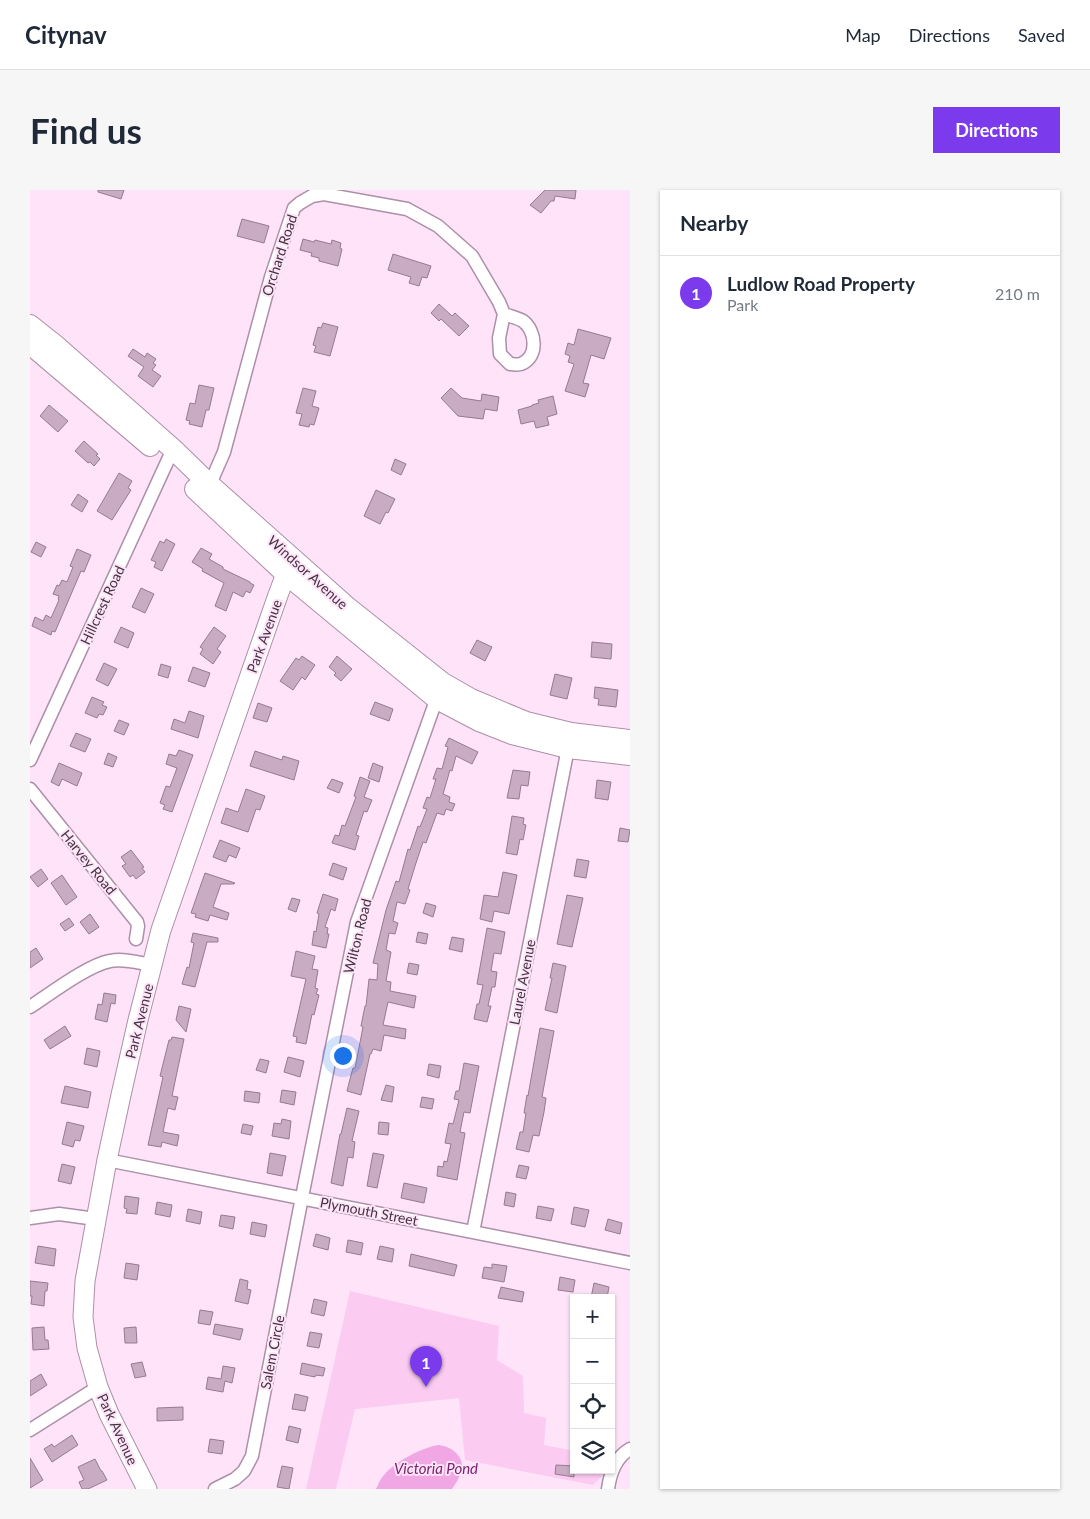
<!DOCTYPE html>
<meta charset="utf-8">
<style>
:root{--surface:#fff;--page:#f6f6f7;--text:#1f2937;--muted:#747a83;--line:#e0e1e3;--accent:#7c3aed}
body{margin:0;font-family:Lato,sans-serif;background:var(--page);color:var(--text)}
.controls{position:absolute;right:15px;bottom:15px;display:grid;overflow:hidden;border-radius:0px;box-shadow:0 1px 4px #0004}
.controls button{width:45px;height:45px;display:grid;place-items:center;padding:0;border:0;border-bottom:1px solid var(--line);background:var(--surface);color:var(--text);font:25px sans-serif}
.you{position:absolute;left:312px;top:865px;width:18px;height:18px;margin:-12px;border:4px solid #fff;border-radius:50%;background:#1a73e8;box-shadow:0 0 0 8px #1a73e833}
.badge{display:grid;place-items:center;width:32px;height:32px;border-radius:50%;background:var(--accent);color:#fff;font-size:16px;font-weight:700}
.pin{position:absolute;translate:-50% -41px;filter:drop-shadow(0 1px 2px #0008)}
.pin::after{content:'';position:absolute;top:26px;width:18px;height:15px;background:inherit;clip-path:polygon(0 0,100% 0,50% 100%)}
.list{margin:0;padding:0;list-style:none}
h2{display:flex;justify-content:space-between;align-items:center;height:65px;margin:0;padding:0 20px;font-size:21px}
h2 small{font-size:16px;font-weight:400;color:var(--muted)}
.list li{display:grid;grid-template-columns:32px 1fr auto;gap:15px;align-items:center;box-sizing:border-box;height:75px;padding:0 20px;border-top:1px solid var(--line)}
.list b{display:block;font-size:19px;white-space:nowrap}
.list p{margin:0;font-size:16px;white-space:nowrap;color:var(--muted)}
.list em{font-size:16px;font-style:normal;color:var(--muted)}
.icon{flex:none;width:28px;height:28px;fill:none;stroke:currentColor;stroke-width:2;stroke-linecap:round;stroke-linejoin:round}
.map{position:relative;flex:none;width:600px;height:1299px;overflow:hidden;border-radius:0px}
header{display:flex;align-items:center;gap:30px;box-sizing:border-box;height:70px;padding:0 25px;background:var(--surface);border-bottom:1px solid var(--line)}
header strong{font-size:24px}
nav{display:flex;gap:28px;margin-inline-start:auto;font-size:18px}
.intro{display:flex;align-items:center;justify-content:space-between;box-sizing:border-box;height:120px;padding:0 30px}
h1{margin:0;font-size:35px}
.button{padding:12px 22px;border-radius:0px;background:var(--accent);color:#fff;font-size:18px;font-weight:700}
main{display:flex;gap:30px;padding:0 30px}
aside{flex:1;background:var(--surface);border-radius:0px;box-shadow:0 1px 4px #0004}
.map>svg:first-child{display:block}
.green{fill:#fbcbf2}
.water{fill:#f0a7e4}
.building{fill:#caabc4;stroke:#977a92}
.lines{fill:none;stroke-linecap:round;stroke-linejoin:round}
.minor-casing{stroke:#ad8fa7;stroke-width:15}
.secondary-casing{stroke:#ad8fa7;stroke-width:21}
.primary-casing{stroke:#ad8fa7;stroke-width:22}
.minor{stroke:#fff;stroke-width:12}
.secondary{stroke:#fff;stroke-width:19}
.primary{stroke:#fff;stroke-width:20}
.labels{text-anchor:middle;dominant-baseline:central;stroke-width:4;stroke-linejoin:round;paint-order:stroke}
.street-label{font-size:14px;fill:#41343f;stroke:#fee3f9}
.water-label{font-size:15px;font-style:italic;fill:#78256f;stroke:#fee3f9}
</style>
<header>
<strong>Citynav</strong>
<nav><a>Map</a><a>Directions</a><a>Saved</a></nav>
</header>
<div class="intro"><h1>Find us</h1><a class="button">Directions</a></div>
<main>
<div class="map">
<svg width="600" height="1299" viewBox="0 0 600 1299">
<rect width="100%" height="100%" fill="#fee3f9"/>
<path class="green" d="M320,1101L469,1136L467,1170L493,1186L494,1223L516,1228L514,1255L544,1261V1280H578L563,1295L435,1270L429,1208L325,1219L306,1299H276Z"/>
<path class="water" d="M409,1255C422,1257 434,1266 432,1280C430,1287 426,1293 422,1299H346C348,1295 350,1289 354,1285C365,1272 392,1257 409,1255Z"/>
<path class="building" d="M68,0H94L91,9L68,2Z
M515,0H546L545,9L525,6L524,11H521L511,23L500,15Z
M212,29L239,36L234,53L207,46Z
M273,49L284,52L285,50L301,54L302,50L311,53L310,58L312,59L308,76L289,71V68L281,66L282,63L270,60Z
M363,64L401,76L397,88L392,87L389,96L379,93L381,87L358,80Z
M409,114L422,126L425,123L439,136L429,146L411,129L409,131L401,123Z
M293,133L308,137L300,166L284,162L286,156L283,155L288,137L291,138Z
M548,139L581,148L574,169L561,165L553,193L559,194L555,207L535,201L544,174L538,172L540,166L535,164L538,153L544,155Z
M103,159L115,167L117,163L126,169L123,173L126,175L122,180L131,186L123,197L108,186L114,177L98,166Z
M169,195L184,198L179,220H176L172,237L159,234L160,231L156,230L160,213L165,214Z
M273,198L286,201L282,216L289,218L284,235L280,234L279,237L269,235L272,224L266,223Z
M421,198L432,208L451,211L452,204L469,207L467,221L455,219L453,229L428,226L411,208Z
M523,206L527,224L517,227L519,235L506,238L504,231L491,234L488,220L502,216V215L509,213L508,210Z
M19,215L38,231L28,242L10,226Z
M54,251L68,264L66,265L70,269L64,276L60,272L58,273L45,261Z
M365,269L376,274L371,285L361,280Z
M89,283L102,291L98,298L101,300L82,330L67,321Z
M346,300L365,309L358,323L356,322L350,334L334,326Z
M48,304L58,311L52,322L41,315Z
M136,349L145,354L132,381L124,377L126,372L121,370L130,351L134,353Z
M6,352L16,357L11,367L1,362Z
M171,358L182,364L179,369L193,377V379L220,392V393L224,395L220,403L216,401L213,407L203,402L196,421L185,416L194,393L172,381L173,379L162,372Z
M47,359L61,365L54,382L51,381L25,442L22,441L21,445L2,436L5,427L13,431L16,425L21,428L29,410L28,409L29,406L23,404L27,395L29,396L32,390L37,392L43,377L40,376Z
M111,398L124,404L115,423L102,417Z
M91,437L104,443L98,458L84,452Z
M184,437L196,446L187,459L191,462L183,474L170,464L173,459L170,457Z
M447,450L462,457L455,471L440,463Z
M562,452L582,454L581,469L561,467Z
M272,466L285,475L275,490L272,487L263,500L250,491L266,468L269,470Z
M307,466L322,479L311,491L304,485L306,483L299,477Z
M74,473L87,479L78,496L66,490Z
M131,474L141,477L138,488L128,485Z
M163,477L180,483L175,497L158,491Z
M525,484L542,488L537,509L520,505Z
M565,497L588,500L586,517L568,515L569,509L564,508Z
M62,507L74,512L72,515L77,517L73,525L69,524L67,528L55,523Z
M345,512L363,519L359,531L340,524Z
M228,513L242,518L237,532L223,528Z
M159,521L174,526L168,548L141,539L144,529L155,533Z
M89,530L99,534L94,545L84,541Z
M46,543L61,549L55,562L40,556Z
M419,548L448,562L442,574L426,566L422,581L420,580L413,604L420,607L419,612L425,614L422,621L416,619L414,625L407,623L396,653L393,652L385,676L378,699L380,700L375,714L367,712L363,731L368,733L365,744L359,743L356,760L361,762L356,791L361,792L360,801L386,806L384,818L358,812L353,835L376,839L375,849L354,845L351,861L343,859L341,864H340L331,905L317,901L321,885L323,878H325L333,837L331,836L335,816H336L339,789L347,790L348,774L343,773L356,720L366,691L369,692L378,659L380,660L388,636L390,637L397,619L393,618L397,607L400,608L406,589H403L407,578L412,579L418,557L415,556Z
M149,560L163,565L142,622L133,619L135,615L130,613L136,596L140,597L147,578L136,574L139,564L146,566Z
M225,561L252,570L253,566L269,571L264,590L220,576Z
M78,563L87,567L83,577L74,574Z
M29,573L52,583L47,596L32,589L29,596L21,592Z
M343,573L353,577L349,592L338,588Z
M483,580L500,582L498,596L491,595L489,609L477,608Z
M330,587L340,591L334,607L342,610L337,622L334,621L326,645L329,646L325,660L302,653L305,645L309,646L312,635L315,636L326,607L324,606Z
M302,589L313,593L309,603L297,598Z
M567,590L581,592L578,610L565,608Z
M216,599L235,606L230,620L226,619L218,642L191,633L196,618L208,622Z
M482,626L494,628L493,634L496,635L493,650L490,649L487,665L476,663Z
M590,638L600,640L598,652L588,651Z
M190,650L210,658L206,668L199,665L196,672L183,667Z
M101,660L114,677L112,678L115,682L106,689L103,685L100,687L92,676L96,674L91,667Z
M547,669L559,671L556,688L544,686Z
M303,673L317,678L313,690L299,685Z
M11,679L18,689L8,697L0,687Z
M473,682L487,685L479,724L464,721L462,732L450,729L454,705L468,707Z
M175,683L205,693L204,694H191L183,717L199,723L197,730L180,725L178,731L165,727L166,724L161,723Z
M32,685L47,707L36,715L21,693Z
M293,704L308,709L305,721L301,719L295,737L298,738L297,744H299L296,758L282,755L284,741L286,742L289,724L287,723Z
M537,705L553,708L542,757L527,754Z
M262,708L270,710L266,722L258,719Z
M396,713L406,716L403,727L393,723Z
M60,724L69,737L59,744L50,732Z
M39,728L44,735L35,741L30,734Z
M457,738L475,742L471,764L464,763L461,781L467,782L465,797H462L458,816H461L457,832L444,829L447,814H449L453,795L447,794Z
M388,742L398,744L396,754L386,752Z
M163,743L188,748V752H177L165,797L152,794L157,777L159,778L164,753L161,752Z
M422,747L434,749L432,762L419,759Z
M6,758L13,769L0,778V762Z
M266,761L285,766L282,779L288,780L285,798L288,799L286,804L289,805L284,825L282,824L276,854L266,852L267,847L263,846L276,789L261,786Z
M379,773L389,775L387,785L377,783Z
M523,773L536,776L527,823L515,820L522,788H520Z
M74,803L86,805L85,814L81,813L77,832L65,829L68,814L72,815Z
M149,816L161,819L156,842L146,830Z
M35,836L41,846L20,859L14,850Z
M510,838L524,841L512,907L516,908L514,922L509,946L503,945L499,962L486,959L490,942H493L496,923H494L497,905L498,906Z
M142,847L154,849L142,906L148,907L145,920L138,918L133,942L149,945L147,956L132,952L131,957L118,955L133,887L130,886L139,850H141Z
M57,858L70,861L67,877L54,874Z
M258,867L274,871L270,887L254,882Z
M230,869L239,871L236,883L226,880Z
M434,873L449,876L440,923L434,922L430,942L435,943L427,990L407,986L408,976L413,977L414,971L417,972L421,954L415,953L419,933L423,934L429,910L424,909L426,901H429Z
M399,874L411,876L409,888L397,885Z
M356,895L364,897L362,912L351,910Z
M35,896L61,902L58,918L31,913Z
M252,900L266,902L264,915L250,912Z
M215,901L230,903L229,913L214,911Z
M392,907L404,909L402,919L390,917Z
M317,918L329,921L322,951L325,952L323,968L318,967L313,996L301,993L310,944H311Z
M252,929L261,931L259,949L242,946L244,933L251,934Z
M37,932L54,936L50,951L45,950L43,957L32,954Z
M349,932L359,933L358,945L348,944Z
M213,934L223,936L221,945L211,943Z
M240,963L256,966L252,986L237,983Z
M343,963L354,965L347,998L337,996Z
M32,974L45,977L41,994L28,991Z
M489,975L499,977L496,989L486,987Z
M374,993L397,998L394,1013L371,1008Z
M476,1002L486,1004L484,1017L474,1015Z
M95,1006L109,1008L107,1024L96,1023L97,1019L94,1018Z
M127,1012L142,1015L140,1027L125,1024Z
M508,1016L524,1019L521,1031L506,1028Z
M544,1017L559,1020L555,1037L541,1034Z
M158,1019L172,1022L170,1034L156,1031Z
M191,1025L205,1027L203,1039L189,1036Z
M578,1029L592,1033L590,1044L575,1040Z
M222,1032L237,1035L235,1047L220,1044Z
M286,1044L300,1048L298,1060L283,1056Z
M318,1050L333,1053L331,1065L316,1062Z
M8,1056L26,1059L24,1076L5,1073Z
M350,1056L364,1059L362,1072L347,1069Z
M381,1064L427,1075L424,1086L379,1076Z
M96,1073L109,1075L107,1090L94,1088Z
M462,1074L477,1076L474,1092L452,1088L454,1077L462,1078Z
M530,1087L545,1090L543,1102L528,1100Z
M210,1089L218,1091L217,1099L221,1100L218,1114L205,1111Z
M0,1091L18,1093L17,1101H15L14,1116L1,1114L2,1106H0Z
M564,1093L579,1097L577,1108H561Z
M471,1097L494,1102L492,1112L468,1108Z
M284,1109L297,1112L294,1126L281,1123Z
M170,1120L183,1122L180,1135L168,1133Z
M185,1134L213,1139L210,1150L183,1144Z
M14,1137L15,1150H18L19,1159L3,1160L2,1138Z
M106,1137L107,1153H95L94,1138Z
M280,1142L292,1144L289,1158L277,1156Z
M112,1172L116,1186L105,1188L101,1174Z
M272,1173L295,1178L293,1186L286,1185L285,1187L270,1184Z
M193,1176L205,1178L202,1193L195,1191L193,1202L176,1199L178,1187L191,1189Z
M11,1184L17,1195L0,1206V1191Z
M265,1204L278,1207L275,1221L262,1219Z
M153,1217V1230L127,1231V1218Z
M259,1236L271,1239L268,1253L256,1250Z
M42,1245L48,1255L22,1272L14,1259L22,1254L24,1257Z
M180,1249L194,1251L192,1264L178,1262Z
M0,1268L13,1290L0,1298Z
M65,1269L71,1281H72L77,1290L58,1299H52L49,1292L54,1290L48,1277Z
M526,1275L544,1276V1287L525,1284Z
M252,1276L263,1278L259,1299L247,1297Z"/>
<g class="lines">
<g class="minor-casing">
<path id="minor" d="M177,301L194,262L241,87L264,18L270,13L282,6L294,4L377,19L408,36L442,66L469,112L474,124L469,148L470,164L480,174C483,174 488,175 491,174C509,167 506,141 493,131C488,128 479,126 474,124
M0,570L143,259
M0,599L107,732L108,736L106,749
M0,817C20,804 58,775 80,771C94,768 109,773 122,775
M77,970L600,1073
M0,1028L29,1024L66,1029
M443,1042L539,553
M0,1240L68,1197
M185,1299L205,1289L214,1281L222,1266L272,1007L327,732L409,502
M578,1299C580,1284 586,1267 600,1259"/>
</g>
<g class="secondary-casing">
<path id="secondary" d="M117,1299L79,1224L68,1197L57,1158L53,1127L55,1091L77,970L91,905L108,830L131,740L248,405L256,384L263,372"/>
</g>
<g class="primary-casing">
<path id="primary" d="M0,135L24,154L143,259L180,295L316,416L413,493L441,509L496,532L541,543L600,550
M0,154L120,256
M165,299L256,384L407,509L449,531L482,544L538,558L600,565"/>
</g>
<use href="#minor" class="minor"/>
<use href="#secondary" class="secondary"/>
<use href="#primary" class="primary"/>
</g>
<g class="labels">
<g class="street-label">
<text transform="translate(249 65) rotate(-72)">Orchard Road</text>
<text transform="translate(278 382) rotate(42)">Windsor Avenue</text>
<text transform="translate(72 415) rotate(-65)">Hillcrest Road</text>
<text transform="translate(234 446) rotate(-70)">Park Avenue</text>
<text transform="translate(59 672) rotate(51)">Harvey Road</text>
<text transform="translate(327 746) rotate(-76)">Wilton Road</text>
<text transform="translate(492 792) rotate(-79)">Laurel Avenue</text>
<text transform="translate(109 831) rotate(-76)">Park Avenue</text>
<text transform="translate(339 1021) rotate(11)">Plymouth Street</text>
<text transform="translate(242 1162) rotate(-79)">Salem Circle</text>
<text transform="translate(88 1239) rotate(65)">Park Avenue</text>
</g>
<g class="water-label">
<text x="406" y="1278">Victoria Pond</text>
</g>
</g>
</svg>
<div class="controls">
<button>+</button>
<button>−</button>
<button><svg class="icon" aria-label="locate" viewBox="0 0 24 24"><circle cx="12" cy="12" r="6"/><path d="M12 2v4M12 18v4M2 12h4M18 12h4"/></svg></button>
<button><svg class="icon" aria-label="layers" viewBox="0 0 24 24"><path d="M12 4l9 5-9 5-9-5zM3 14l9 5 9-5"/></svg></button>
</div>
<div class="you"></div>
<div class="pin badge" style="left:396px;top:1197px">1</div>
</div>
<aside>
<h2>Nearby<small></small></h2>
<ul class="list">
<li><span class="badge">1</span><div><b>Ludlow Road Property</b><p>Park</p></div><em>210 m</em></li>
</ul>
</aside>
</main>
